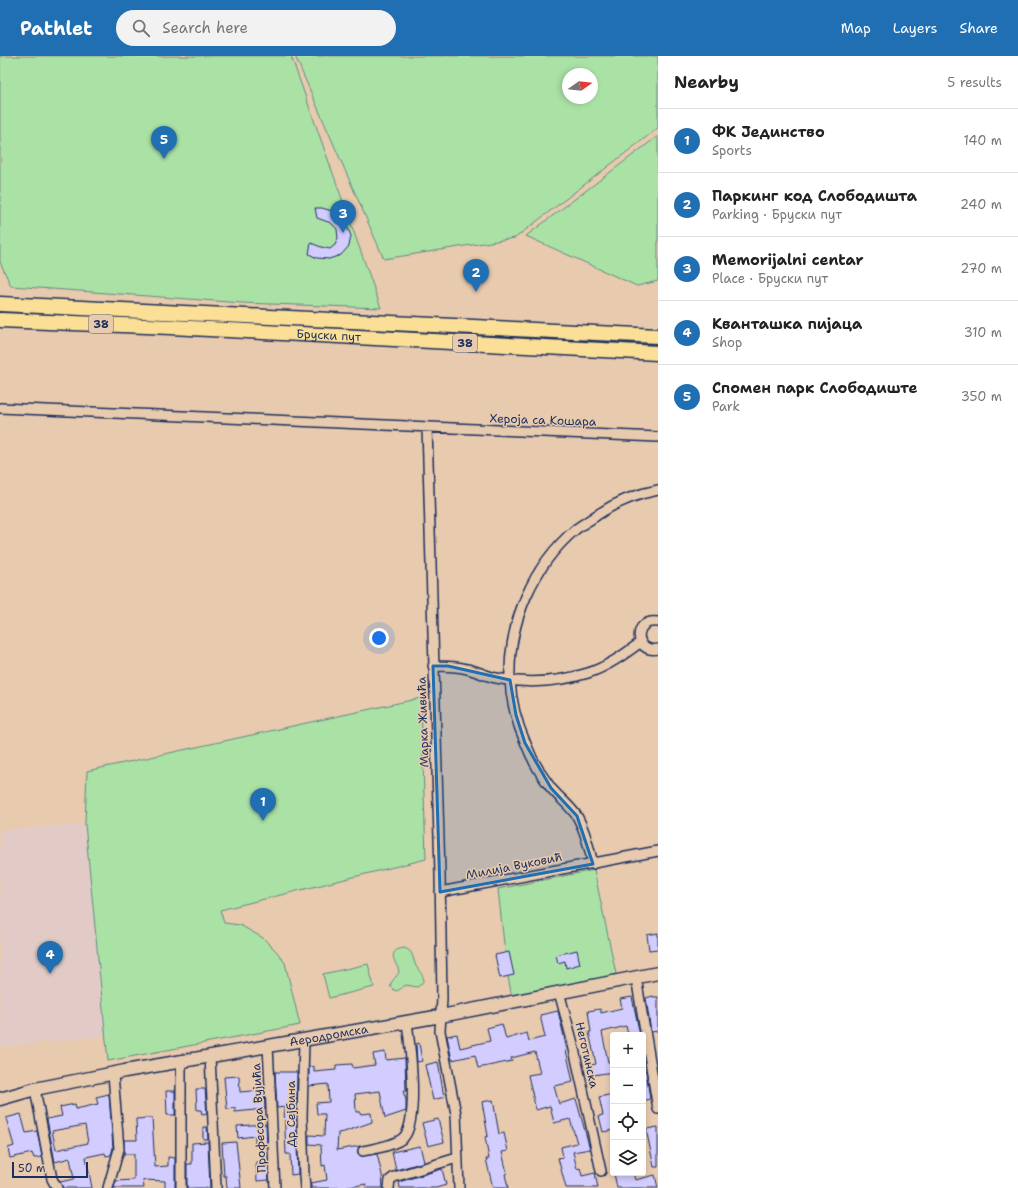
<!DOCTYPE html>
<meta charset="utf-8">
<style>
:root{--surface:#fff;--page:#f2f2f2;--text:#222;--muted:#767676;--line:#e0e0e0;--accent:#1f6fb2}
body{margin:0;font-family:"Shantell Sans",sans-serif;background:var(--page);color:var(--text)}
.controls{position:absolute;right:12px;bottom:12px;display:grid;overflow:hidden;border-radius:4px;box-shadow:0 2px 6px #0003}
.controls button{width:36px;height:36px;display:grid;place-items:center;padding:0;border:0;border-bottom:1px solid var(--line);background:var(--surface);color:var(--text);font:20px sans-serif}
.compass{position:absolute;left:562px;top:12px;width:36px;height:36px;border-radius:50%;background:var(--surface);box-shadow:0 2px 6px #0003;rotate:76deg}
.scale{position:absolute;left:12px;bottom:10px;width:76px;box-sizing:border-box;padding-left:4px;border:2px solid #1b2f5e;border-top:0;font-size:11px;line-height:14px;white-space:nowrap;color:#1b2f5e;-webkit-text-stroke:3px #e8caae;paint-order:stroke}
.you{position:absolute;left:379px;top:582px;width:14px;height:14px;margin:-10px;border:3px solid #fff;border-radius:50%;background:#1a73e8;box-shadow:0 0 0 6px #1a73e833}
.badge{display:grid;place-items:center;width:26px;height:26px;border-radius:50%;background:var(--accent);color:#fff;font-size:13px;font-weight:700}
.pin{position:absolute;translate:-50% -33px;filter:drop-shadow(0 1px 2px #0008)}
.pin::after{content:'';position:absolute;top:21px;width:14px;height:12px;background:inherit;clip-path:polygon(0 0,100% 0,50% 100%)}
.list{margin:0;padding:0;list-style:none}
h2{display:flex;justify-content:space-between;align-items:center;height:52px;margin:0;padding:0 16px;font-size:17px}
h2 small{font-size:13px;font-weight:400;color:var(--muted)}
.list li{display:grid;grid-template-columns:26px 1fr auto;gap:12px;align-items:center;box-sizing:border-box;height:64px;padding:0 16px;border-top:1px solid var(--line)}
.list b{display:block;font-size:15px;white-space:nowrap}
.list p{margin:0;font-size:13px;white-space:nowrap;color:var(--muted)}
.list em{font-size:13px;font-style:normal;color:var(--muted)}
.icon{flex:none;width:22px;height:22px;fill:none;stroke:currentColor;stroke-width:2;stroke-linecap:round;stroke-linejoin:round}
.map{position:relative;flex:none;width:658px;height:1132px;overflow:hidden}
header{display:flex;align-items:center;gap:24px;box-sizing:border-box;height:56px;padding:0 20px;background:var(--accent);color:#fff}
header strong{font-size:19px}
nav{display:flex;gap:22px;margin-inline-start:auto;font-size:14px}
.search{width:280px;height:36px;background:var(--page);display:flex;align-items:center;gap:10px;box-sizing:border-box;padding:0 14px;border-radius:22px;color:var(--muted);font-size:15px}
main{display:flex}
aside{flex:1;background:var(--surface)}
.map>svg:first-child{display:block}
.built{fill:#e2cbc6}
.green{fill:#aae2a6;stroke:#628882;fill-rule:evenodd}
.building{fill:#d3ccff;stroke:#1b2f5e;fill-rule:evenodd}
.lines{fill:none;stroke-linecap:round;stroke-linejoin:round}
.street-casing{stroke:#1b2f5e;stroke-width:12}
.secondary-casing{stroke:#1b2f5e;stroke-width:15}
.primary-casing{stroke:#1b2f5e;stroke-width:17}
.street{stroke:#e8caae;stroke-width:9}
.secondary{stroke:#e8caae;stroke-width:12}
.primary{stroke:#fbdf96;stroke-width:14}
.marked{fill:#1f6fb2;fill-opacity:0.2;stroke:#1f6fb2;stroke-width:3;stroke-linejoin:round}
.labels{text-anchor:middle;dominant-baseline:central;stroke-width:3;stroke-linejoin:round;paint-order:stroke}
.shield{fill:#e8caae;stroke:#585e76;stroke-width:1}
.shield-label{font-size:11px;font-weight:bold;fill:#1b2f5e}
.street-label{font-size:12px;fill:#1b2f5e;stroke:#e8caae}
</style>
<header>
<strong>Pathlet</strong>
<div class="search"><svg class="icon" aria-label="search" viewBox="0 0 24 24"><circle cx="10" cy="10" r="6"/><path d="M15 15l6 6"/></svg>Search here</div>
<nav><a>Map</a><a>Layers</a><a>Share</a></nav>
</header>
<main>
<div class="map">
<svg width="658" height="1132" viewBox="0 0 658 1132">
<rect width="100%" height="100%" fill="#e8caae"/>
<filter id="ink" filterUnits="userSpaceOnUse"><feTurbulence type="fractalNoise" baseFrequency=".025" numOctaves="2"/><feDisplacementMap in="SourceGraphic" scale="8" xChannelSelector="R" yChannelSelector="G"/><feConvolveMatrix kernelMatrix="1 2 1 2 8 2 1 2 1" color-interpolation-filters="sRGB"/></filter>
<g filter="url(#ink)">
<path class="built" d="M85,768L105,980L0,991V774Z"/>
<path class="green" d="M0,0H291L381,252L243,247L11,230L0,206Z
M295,0H658V72L515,182L384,203ZM568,18H592V42H568Z
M658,80V225L637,230L526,180Z
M421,642L426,803L220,854L224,867L240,869L263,882L277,896L285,907L300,969L108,1005L85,768L87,715Z
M594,814L619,932L559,936L514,952L507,915L498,833Z
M404,892C414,895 412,902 416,910C420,918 430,923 417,931L406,929L397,935C383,930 396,923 399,916C398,908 384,895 404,892Z
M368,908L374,931L329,942L323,918Z"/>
<path class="building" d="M315,152H322L335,156L345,165L351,180L349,190L341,199L329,203L317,202L309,198L311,187L321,191L330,193L335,189L338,182L337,173L331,167L317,162Z
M658,877V893L649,894L647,879Z
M577,894L580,908L566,912L565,905L558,907L556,899Z
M509,896L514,919L500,922L495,899Z
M653,940V941H658V975L651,976L646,942Z
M632,941L640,979H628L626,970L602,976L608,1006H610V1008H613V1016L593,1019L591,1009L596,1008L589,976H591L588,955L600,953L601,957L622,952L620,943Z
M558,955L567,994H566L573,1026L554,1030L559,1048L576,1043L590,1093L573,1096L577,1113L580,1112L582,1120L595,1117L598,1132H566L558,1102L563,1101L561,1091L577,1087L570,1063L554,1067L550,1050L536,1054L528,1019L540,1017L535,996L511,1002L512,1005L478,1012L475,999L452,1004L447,980L457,978L460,992L490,985L487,972L502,968L506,983L527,977L529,985L545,981L540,959Z
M419,987L422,1005L417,1006L416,988Z
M385,996L386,1004L405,1002L406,1035H403L406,1044V1055L385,1062L380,1035L355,1038L356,1056H360L361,1058L371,1057L372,1066L344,1076L338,1077L337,1094L360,1090L358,1093L357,1096L361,1100L377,1098L382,1119L383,1132H366V1128L343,1132H311V1127L327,1124L325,1109L322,1110L321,1089L309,1088V1079L324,1080L325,1058H317L316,1047L329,1046L328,1028L309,1030V1011L314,1010V1016L336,1014V1009L352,1008L353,1012L375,1009L373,998Z
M438,1006L444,1041L433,1044L425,1009Z
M643,1015H646L650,1043L643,1045Z
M275,1016H297L296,1061L298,1118L291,1119L290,1098H286L284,1051L277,1052Z
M239,1020L240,1036L264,1034L265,1053L235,1056V1052L227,1053L224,1021Z
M196,1033H205L207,1058L202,1059L201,1054H197Z
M166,1035H175V1059H167Z
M109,1038L113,1092L111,1099L106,1100L105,1097L86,1101L92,1132H63L60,1126L74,1123L70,1102L55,1106L47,1063L62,1060L60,1051L75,1048L76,1053L98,1048L96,1041ZM85,1069L88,1087L56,1094L52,1075Z
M613,1038V1054H611L613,1061V1074L603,1076L599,1060L603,1059L599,1041Z
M493,1044L499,1078L504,1077L508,1095L502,1096L507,1117L505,1118L508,1132H493L486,1103H489L485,1081L488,1080L482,1046Z
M21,1058L26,1077L37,1075L42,1101L34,1102L32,1097L10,1102L8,1092L14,1090L6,1062Z
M152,1062L155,1111L168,1110V1101L175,1102V1132H165V1125L143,1124L144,1132H114L116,1125L134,1124V1098H124V1084H137L136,1063Z
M438,1063L444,1086L428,1090L422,1067Z
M266,1068L267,1090H255V1080L238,1082L237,1070Z
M203,1071H207L208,1083H203Z
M658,1071V1111H654L646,1073Z
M208,1086L210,1132H187V1108H192V1087Z
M236,1086L241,1132H227L226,1120H224L222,1087Z
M420,1090L424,1106L396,1114L392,1096Z
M268,1105L269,1124L257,1125L256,1106Z
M442,1113L446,1129L436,1132H400L399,1126Z
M614,1117H633L635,1124L655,1119L658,1132H617Z"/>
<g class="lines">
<g class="street-casing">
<path id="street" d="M0,352L658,381
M427,371L440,817L442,943L440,975L456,1058L459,1132
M658,566C632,562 634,598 658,593
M433,610C445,610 456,610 467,613C477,615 486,620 496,622C526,628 559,626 588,617C607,611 625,598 641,586
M593,808C589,792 586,776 578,762C572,751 559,742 551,732C541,719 532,704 526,688C517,668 511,645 510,623C508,567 533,509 576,473C583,468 590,464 597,459C615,447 636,438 658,434
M440,836L658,795
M636,921L658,1053
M559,936L572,984L601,1115
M304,984L302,1061L304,1120L305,1132
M268,990L275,1132
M210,1000L216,1132
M35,1033L52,1123L57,1132
M363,1095C373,1093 397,1089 404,1081C419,1064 410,989 407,966
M108,1132L119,1093L113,1018
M181,1132V1005
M389,1132L390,1124L394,1121L457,1102"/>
</g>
<g class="secondary-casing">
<g id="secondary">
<path id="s1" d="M0,1043L35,1033L125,1015L441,960L658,917"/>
</g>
</g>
<g class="primary-casing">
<g id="primary">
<path d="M0,248L658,280"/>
<path id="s2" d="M0,264L171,271L658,297"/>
</g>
</g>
<use href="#street" class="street"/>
<use href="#secondary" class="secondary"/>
<use href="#primary" class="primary"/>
</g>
</g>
<path class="marked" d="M433,610H448L510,624L516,659L525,687L551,732L577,760L593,808L440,836Z"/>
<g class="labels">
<g class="shield">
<rect x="89" y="259" width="24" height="18" rx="3"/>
<rect x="453" y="278" width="24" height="18" rx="3"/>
</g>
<g class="shield-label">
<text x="101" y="268">38</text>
<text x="465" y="287">38</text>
</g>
<g class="street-label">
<text stroke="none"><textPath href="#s2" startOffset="329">Бруски пут</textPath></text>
<text transform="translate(543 364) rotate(2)">Хероја са Кошара</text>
<text transform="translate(423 666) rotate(-92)">Марка Живића</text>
<text transform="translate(514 810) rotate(-11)">Милија Вуковић</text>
<text stroke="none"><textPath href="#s1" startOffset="335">Аеродромска</textPath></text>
<text transform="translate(587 999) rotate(77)">Неготинска</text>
<text transform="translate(291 1058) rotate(-90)">Др Сејбина</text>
<text transform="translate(259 1062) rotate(-93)">Професора Вујића</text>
</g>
</g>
</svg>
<div class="controls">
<button>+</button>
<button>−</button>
<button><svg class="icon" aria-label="locate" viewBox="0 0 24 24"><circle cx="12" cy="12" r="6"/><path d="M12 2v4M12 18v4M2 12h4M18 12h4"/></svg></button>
<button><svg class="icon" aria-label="layers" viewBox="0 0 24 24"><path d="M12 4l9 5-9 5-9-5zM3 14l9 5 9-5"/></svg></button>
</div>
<svg class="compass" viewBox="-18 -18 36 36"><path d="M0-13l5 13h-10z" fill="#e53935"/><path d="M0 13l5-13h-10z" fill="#767676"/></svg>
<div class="scale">50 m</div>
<div class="you"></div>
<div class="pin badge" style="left:263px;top:765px">1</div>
<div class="pin badge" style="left:476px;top:236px">2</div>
<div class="pin badge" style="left:343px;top:177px">3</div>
<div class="pin badge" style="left:50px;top:918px">4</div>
<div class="pin badge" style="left:164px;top:103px">5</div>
</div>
<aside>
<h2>Nearby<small>5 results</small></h2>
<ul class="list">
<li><span class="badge">1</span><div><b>ФК Јединство</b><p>Sports</p></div><em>140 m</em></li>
<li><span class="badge">2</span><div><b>Паркинг код Слободишта</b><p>Parking · Бруски пут</p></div><em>240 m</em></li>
<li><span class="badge">3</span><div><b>Memorijalni centar</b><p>Place · Бруски пут</p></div><em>270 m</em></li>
<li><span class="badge">4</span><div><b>Кванташка пијаца</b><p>Shop</p></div><em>310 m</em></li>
<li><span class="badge">5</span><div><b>Спомен парк Слободиште</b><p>Park</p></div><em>350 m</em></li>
</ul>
</aside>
</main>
